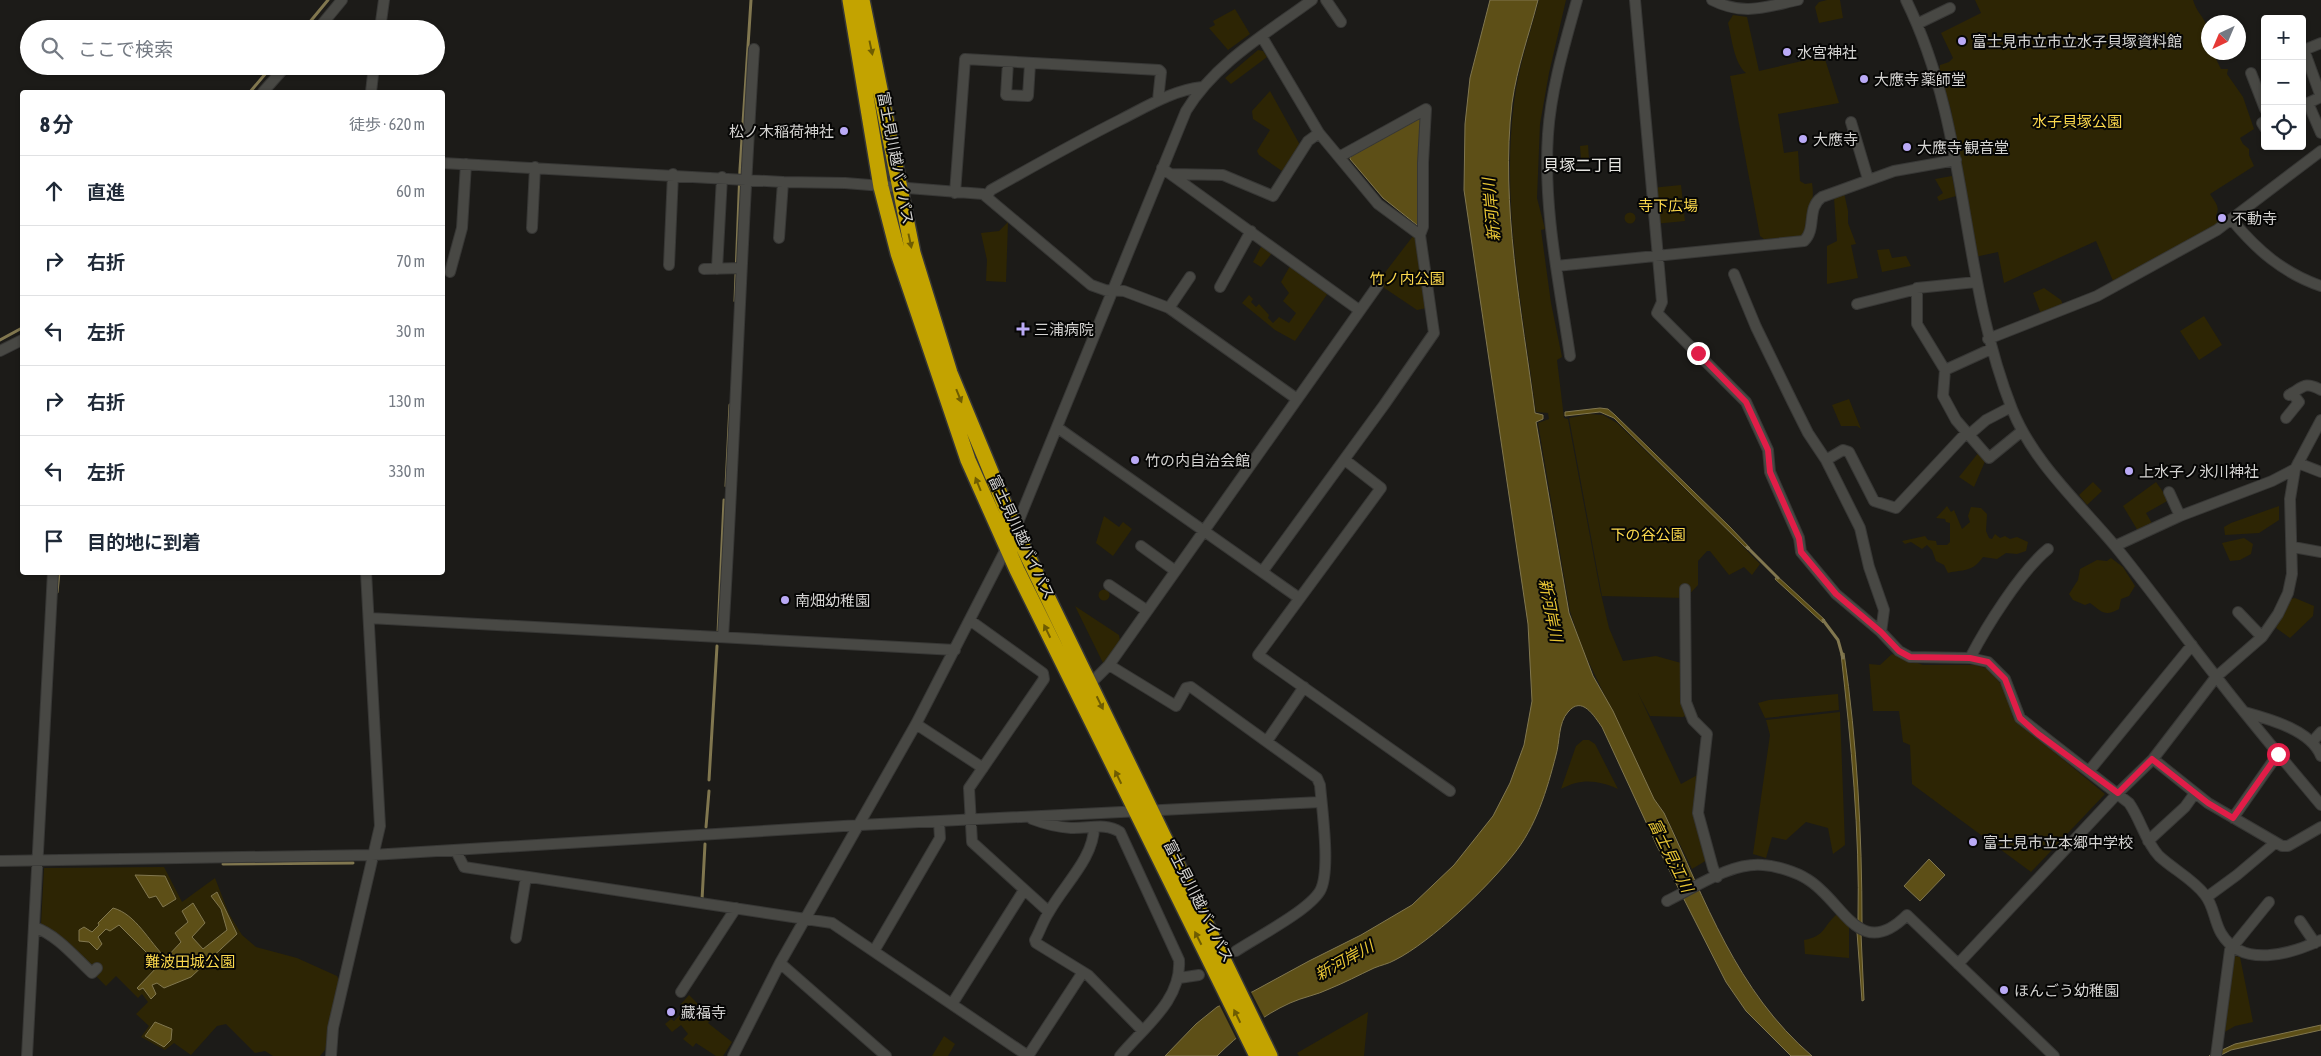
<!DOCTYPE html>
<html lang="ja">
<meta charset="utf-8">
<style>
:root{--surface:#fff;--page:#f6f6f7;--text:#1f2937;--muted:#747a83;--line:#e0e1e3}
body{margin:0;font-family:"Asap Condensed","Noto Sans JP",sans-serif;background:var(--page);color:var(--text)}
.controls{position:absolute;right:15px;top:15px;display:grid;overflow:hidden;border-radius:5px;box-shadow:0 1px 4px #0004}
.controls button{width:45px;height:45px;display:grid;place-items:center;padding:0;border:0;border-bottom:1px solid var(--line);background:var(--surface);color:var(--text);font:25px sans-serif}
.compass{position:absolute;left:2201px;top:15px;width:45px;height:45px;border-radius:50%;background:var(--surface);box-shadow:0 1px 4px #0004;rotate:224deg}
.stop{position:absolute;width:15px;height:15px;margin:-11px;border:4px solid #e11d48;border-radius:50%;background:#fff}
.stop.end{background:#e11d48;border-color:#fff;box-shadow:0 1px 5px #0008}
.list{margin:0;padding:0;list-style:none}
h2{display:flex;justify-content:space-between;align-items:center;height:65px;margin:0;padding:0 20px;font-size:21px}
h2 small{font-size:16px;font-weight:400;color:var(--muted)}
.list li{display:grid;grid-template-columns:32px 1fr auto;gap:15px;align-items:center;box-sizing:border-box;height:70px;padding:0 20px;border-top:1px solid var(--line)}
.list b{display:block;font-size:19px;white-space:nowrap}
.list em{font-size:16px;font-style:normal;color:var(--muted)}
.icon{flex:none;width:28px;height:28px;fill:none;stroke:currentColor;stroke-width:2;stroke-linecap:round;stroke-linejoin:round}
.map{position:relative;flex:none;width:2321px;height:1056px;overflow:hidden}
.search{position:absolute;background:var(--surface);box-shadow:0 1px 4px #0004;left:20px;top:20px;width:425px;height:55px;display:flex;align-items:center;gap:12px;box-sizing:border-box;padding:0 18px;border-radius:28px;color:var(--muted);font-size:19px}
.panel{position:absolute;background:var(--surface);box-shadow:0 1px 4px #0004;left:20px;top:90px;width:425px;height:485px;border-radius:5px}
.map>svg:first-child{display:block}
.green{fill:#2d2504}
.water{fill:#5d4f17;stroke:#81774f}
.pier{fill:#1c1b18}
.lines{fill:none;stroke-linecap:round;stroke-linejoin:round}
.stream{stroke:#81774f;stroke-width:3}
.minor-casing{stroke:#373735;stroke-width:12}
.highway-casing{stroke:#373735;stroke-width:18}
.minor{stroke:#484844;stroke-width:10}
.highway{stroke:#c3a300;stroke-width:15}
.oneway{fill:#6e5c02}
.route{stroke:#e11d48;stroke-width:6}
.poi-dot{fill:#baaaf6;stroke:#060605;stroke-width:2}
.labels{text-anchor:middle;dominant-baseline:central;stroke-width:4;stroke-linejoin:round;paint-order:stroke}
.poi-label{font-size:15px;fill:#d4d3d1;stroke:#060605;text-anchor:start}
.park-label{font-size:15px;fill:#fcd94d;stroke:#060605}
.street-label{font-size:15px;fill:#d4d3d1;stroke:#060605}
.neighbourhood-label{font-size:16px;fill:#e5e4e0;stroke:#060605}
.water-label{font-size:16px;font-style:italic;fill:#e8c534;stroke:#060605}
</style>
<div class="map">
<svg width="2321" height="1056" viewBox="0 0 2321 1056">
<rect width="100%" height="100%" fill="#1c1b18"/>
<path class="green" d="M1539,0H1566L1549,73L1540,124L1537,198L1545,229L1541,230L1551,303L1562,357L1557,360L1564,418L1568,419L1600,590L1609,628L1623,661L1656,656L1681,663L1682,700L1687,715L1683,717L1650,716L1638,693L1681,784L1701,773L1695,810L1707,860L1692,869L1664,812L1654,799L1582,648L1570,611L1538,423L1549,419L1548,413L1536,412C1523,311 1501,205 1514,103C1518,67 1530,35 1539,0Z
M1827,0H1840L1843,18L1819,23L1815,7L1819,2Z
M1975,0H2193C2196,11 2203,16 2207,26L2205,31L2208,36V52L2213,53L2221,69H2228L2227,74L2243,97L2254,129L2240,138L2243,144L2249,149V155L2254,166L2210,194C2214,201 2221,207 2216,215L2221,223L2114,283L2096,241L2004,283L1998,252L1975,257L1951,110L1939,72L1940,65L1949,62L1953,58L1941,33L1981,13Z
M1235,9L1250,34L1228,50L1209,28L1215,25L1213,21Z
M1733,15L1747,17L1759,71L1824,56L1839,103L1778,114L1784,153L1798,151L1800,181L1805,184L1812,183C1815,198 1810,223 1802,237L1764,239L1760,236L1730,76L1746,73C1734,63 1732,39 1728,23Z
M1258,50L1263,51L1267,57L1231,84L1225,78Z
M1270,91L1300,145L1282,171L1259,155L1257,151L1270,130L1253,119L1252,111Z
M1588,145L1589,159L1581,160L1580,146Z
M1952,176L1956,196L1939,201L1937,197L1943,193L1935,179Z
M1681,185L1685,221L1654,224L1651,188Z
M1844,193L1848,211V223L1856,244L1851,245L1858,278L1827,284V246L1837,241L1834,198Z
M1624.5 218a5.5 5.5 0 1 1 11 0a5.5 5.5 0 1 1-11 0Z
M1008,222L1006,282L986,281L987,260L981,233L999,231Z
M1413,236L1423,244L1431,307L1417,310L1377,283Z
M1262,245L1272,253L1261,267L1253,262Z
M1889,249L1892,258L1906,256L1911,266L1882,272L1877,250Z
M1290,266L1328,293L1295,341L1275,330L1242,303L1249,295L1253,299L1251,302L1256,307L1259,304L1269,315L1268,318L1273,323L1279,317L1289,323L1296,313L1283,301L1289,293L1281,282Z
M2044,288L2061,300L2063,305L2041,314L2033,293Z
M2204,316L2222,345L2199,360L2180,331Z
M1849,399L1861,429L1857,426H1841L1832,405Z
M1589,414L1603,415L1617,423L1724,527L1760,564L1752,575L1744,567L1729,575L1710,551H1707L1698,561V585L1686,598L1602,596L1569,418Z
M1979,452L1986,459L1974,487L1959,477Z
M2093,482L2102,491L2087,505L2079,495Z
M2156,482L2169,500L2146,513L2153,525L2138,531L2123,506Z
M1947,506L1951,512L1954,510L1962,529L1970,522L1968,516L1971,507L1981,508L1987,514L1986,531L1989,538L1992,539L1995,534L2000,538L2005,536L2010,539L2017,537L2028,542L2026,551L2017,554L2006,553L1997,559L1983,557C1972,573 1963,569 1948,573L1944,565L1936,561L1932,550L1927,545L1922,549L1911,542L1905,544L1902,541L1925,536L1928,540L1936,541L1937,545H1947L1950,542V523L1946,522L1945,519L1936,518Z
M2279,506V520L2259,533L2225,535L2224,527L2231,523Z
M1104,516L1119,527L1123,522L1132,529L1113,556L1096,543Z
M2244,538L2253,544L2251,554L2240,560L2230,561L2222,543Z
M2111,558L2123,567L2135,586L2129,596L2121,599L2119,609C2105,617 2102,612 2090,603L2085,605L2073,600L2069,594L2078,580L2080,569L2097,560L2107,561Z
M1098.5 595a5.5 5.5 0 1 1 11 0a5.5 5.5 0 1 1-11 0Z
M2295,598L2314,606L2313,616L2290,638L2276,628L2290,599Z
M1075,606L1119,635L1120,641L1104,665Z
M1892,654L1923,665H1975L1989,669L2007,692L2013,718L2105,794L2031,872L1912,784L1910,745L1903,742L1899,711H1873L1869,664L1880,665Z
M1838,694L1839,710L1765,718L1758,703L1769,700Z
M1840,712L1845,845L1833,854L1828,828L1806,822L1786,840L1772,837L1766,858L1753,854L1770,735L1766,720Z
M1583,740H1589L1595,744L1618,789C1598,780 1581,778 1561,789L1576,746Z
M164,867L182,902L215,878L229,914L242,935L256,947L297,958L337,976L339,980L325,1050L320,1056H273L265,1051L255,1053L226,1024L217,1026L191,1055L174,1043L165,1050L141,1037L149,1026L136,1014L148,1002L142,994L138,998L116,976L106,986L96,976L103,968L98,962L89,966L71,947L41,924L44,868Z
M1837,914L1849,926V958L1805,954L1804,940C1826,936 1822,927 1837,914Z
M2234,956L2240,957L2253,1022L2235,1026L2223,1033Z
M689,995L712,1018L708,1023L732,1042L723,1056H716L696,1043L693,1047L683,1039L688,1034L681,1025L672,1032L665,1024L671,1019L674,1021L685,1010L680,1005Z
M1368,1012L1364,1056H1299L1297,1053Z
M944,1036L955,1044L948,1056H932Z"/>
<path class="water" d="M1490,0H1538C1529,35 1517,67 1512,103C1500,204 1522,313 1535,413L1543,415V419L1536,422L1569,613L1593,676L1613,711L1654,799L1664,813C1706,901 1736,991 1812,1056H1791L1746,1011L1726,982L1657,846L1602,727C1594,716 1582,695 1568,712C1558,723 1560,742 1556,755C1547,790 1536,827 1513,855C1488,887 1431,942 1395,960C1388,964 1381,965 1374,968C1359,975 1344,983 1329,989C1317,995 1303,997 1290,1003C1263,1015 1238,1035 1217,1056H1165L1196,1024L1217,1007L1252,992L1309,961L1361,935L1412,905L1454,865L1493,816L1510,783L1524,745L1532,701L1528,624L1464,190L1465,124L1470,78Z
M1419,115L1422,118L1419,224L1417,225L1383,198L1350,159V154Z
M1600,408L1608,409L1615,415L1730,527L1750,548L1748,550L1614,418L1600,412L1565,416V412Z
M1777,576L1825,620L1823,623L1775,579Z
M1844,653C1857,742 1862,834 1862,924L1858,921C1860,832 1851,742 1841,654Z
M1929,859L1945,875L1920,901L1904,886Z
M135,875L165,876L176,899L163,907L156,896L149,898Z
M217,892L237,934L191,977L164,988L157,983L152,985L156,994L151,999L143,988L139,990L137,988L159,965L119,925L110,931L106,929L98,937L102,944L97,950L89,942L79,941V930L84,927L92,932L99,925L98,923L113,908C136,914 149,942 166,958L181,942L175,933L188,922L182,911L193,903L205,923L192,937L203,949L227,930L221,909L211,896Z
M1857,932L1861,934L1864,1000L1862,1001Z
M155,1022L172,1029L171,1040L164,1047L145,1036Z
M2321,1025V1030L2231,1050L2219,1056H2209L2235,1044Z"/>
<path class="pier" d="M1250,990L1265,1019L1237,1040L1219,1004Z"/>
<g class="lines">
<path class="stream" d="M304,29L328,0
M250,92L272,66
M735,301L740,169L751,0
M0,340L22,328
M726,486L730,405
M1747,547L1778,578
M57,592L59,572
M1823,620L1838,640L1843,658
M718,633L724,500
M709,780L717,646
M706,827L709,791
M223,864L353,863
M702,900L705,844"/>
<g class="minor-casing">
<path id="minor" d="M1326,0L1341,22
M1635,0L1662,302L1657,313L1746,402L1768,450L1770,472L1799,538L1801,552L1836,594L1881,632L1899,651L1910,657L1970,658L1988,662L2005,679L2020,718L2129,803C2141,820 2145,841 2159,856C2174,870 2193,879 2205,895C2214,906 2214,921 2221,933C2242,969 2291,954 2321,940
M1712,0C1743,16 1765,7 1798,0
M1906,0C1970,130 1959,275 2012,409C2033,462 2079,503 2115,546C2150,589 2183,635 2218,679C2251,722 2286,763 2321,805
M1917,24L1950,8
M318,29L342,0
M380,29L384,0
M1008,62L1006,95L1028,96L1030,64
M2251,73L2265,109
M263,92L286,66
M371,92L374,66
M2321,97L2304,50L2321,43
M2321,97L2308,103L2321,133
M2265,121L2262,123L2265,128
M1851,122L1868,179
M1339,157L1426,109L1423,163V227L1420,235
M442,163L783,182L845,183L983,194L1091,285L1105,290L1124,291L1169,308L1297,399
M1162,168L1359,310
M1171,174L1223,175L1273,196L1308,141L1319,133
M955,193L965,59L1159,70L1161,72L1158,100
M987,196L991,190C1034,166 1076,142 1120,120C1146,107 1173,90 1202,87
M2232,220C2257,250 2283,273 2321,286
M532,228L535,167
M779,238L783,182
M669,265L673,174
M1556,266L1804,241C1817,229 1806,208 1822,197L1894,171L1956,160
M704,269L741,268
M717,269L722,177
M450,272L462,228L466,164
M1734,274L1756,327L1793,403L1808,433L1826,460L1860,528L1869,567L1884,610L1881,632
M1976,282L1917,288V324L1945,370L1943,396L1956,420L1989,458L2022,431
M1220,287L1251,231
M1857,304L1917,289
M1169,308L1190,277
M1988,339L2097,296L2217,230L2321,151
M0,351L22,340
M1570,356C1559,282 1543,208 1548,134C1551,89 1565,43 1577,0
M1945,370L1991,349
M2289,395C2303,387 2305,381 2321,390
M2286,418L2299,402L2292,393
M1058,428L1299,598
M1345,460L1381,488L1258,655L1450,791
M1826,460L1843,450L1849,452L1874,501L1896,508L1966,433H1971L1986,420L2011,407
M2298,463L2321,472
M2169,492L2180,516
M1014,532L1186,111C1215,63 1267,33 1312,0
M1141,546L1174,570
M2115,546L2180,516L2272,481L2295,469
M2293,547L2321,552
M1262,572L1384,405L1434,333L1420,235L1378,204L1319,133L1262,37
M1109,585L1146,610
M1685,589L1686,702L1693,720L1707,734L1698,813L1713,868L1717,877
M2238,612L2262,637
M369,618L955,650
M971,621L1043,673L1044,679L969,788L972,842L1049,912
M723,637C735,441 741,245 754,49
M1970,658C1986,627 2021,571 2048,549
M1109,665L1176,706L1186,688L1191,687L1317,778L1320,785C1322,809 1331,872 1320,891C1308,911 1257,937 1236,951
M1090,684L1109,665L1378,285
M2244,712C2269,719 2311,730 2321,756
M916,724L983,768
M1267,741L1304,687
M2312,742L2321,732
M2153,759L2208,803L2282,846H2288L2321,827
M2089,771L2192,645
M2233,818L2278,754
M1032,819C1045,824 1056,827 1071,828C1088,829 1105,822 1120,832L1179,960C1182,1000 1144,1027 1120,1056
M1094,827C1094,858 1063,886 1049,912C1043,921 1040,931 1035,940L1036,943L1088,975L1142,1030
M2148,841L2185,807L2195,793
M456,851L464,867L832,923L1028,1056
M0,861L372,855L860,825L1321,802
M2207,897L2237,875L2275,843
M1667,901C1696,887 1731,862 1763,865C1777,866 1796,872 1807,879C1843,900 1859,963 1907,915L2054,1056
M2300,921L2315,943
M34,927C57,935 74,956 92,973L97,968
M516,938L526,877
M874,951L940,838L939,822
M780,963L886,1056
M1958,964L2118,793L2153,759L2216,677L2262,637L2278,614L2288,593L2292,574L2290,499L2295,469L2321,420
M1179,978L1199,975
M681,992L736,908
M952,1004L1024,890
M27,1056L53,572
M331,1056L333,1028L380,826L366,572
M733,1056L780,963L916,724L1008,545
M1028,1056L1083,972
M2216,1056L2230,950L2269,902"/>
</g>
<g class="highway-casing">
<path id="highway" d="M850,0L881,187L898,253L968,460L1017,570L1257,1056
M862,0L913,253L950,373L1015,530L1270,1056"/>
</g>
<use href="#minor" class="minor"/>
<use href="#highway" class="highway"/>
</g>
<defs><path id="oneway-solid" d="M-6-.8H1V-3.2L6.5 0L1 3.2V.8H-6Z" transform="scale(1.25)"/></defs>
<g class="oneway">
<use href="#oneway-solid" transform="translate(871 48) rotate(78)"/>
<use href="#oneway-solid" transform="translate(910 241) rotate(78)"/>
<use href="#oneway-solid" transform="translate(959 396) rotate(68)"/>
<use href="#oneway-solid" transform="translate(978 484) rotate(-112)"/>
<use href="#oneway-solid" transform="translate(1047 631) rotate(-116)"/>
<use href="#oneway-solid" transform="translate(1100 703) rotate(64)"/>
<use href="#oneway-solid" transform="translate(1118 777) rotate(-116)"/>
<use href="#oneway-solid" transform="translate(1198 938) rotate(-117)"/>
<use href="#oneway-solid" transform="translate(1237 1016) rotate(-116)"/>
</g>
<g class="lines">
<path class="route" d="M1698,353L1746,402L1768,450L1770,472L1799,538L1801,552L1836,594L1881,632L1899,651L1910,657L1970,658L1988,662L2005,679L2020,718L2038,734L2118,793L2152,759L2208,803L2233,818L2278,754"/>
</g>
<g class="poi-dot">
<circle cx="1962" cy="41" r="5"/>
<circle cx="1787" cy="52" r="5"/>
<circle cx="1864" cy="79" r="5"/>
<circle cx="844" cy="131" r="5"/>
<circle cx="1803" cy="139" r="5"/>
<circle cx="1907" cy="147" r="5"/>
<circle cx="2222" cy="218" r="5"/>
<path d="M1020.5 321.5h5v5h5v5h-5v5h-5v-5h-5v-5h5z"/>
<circle cx="1135" cy="460" r="5"/>
<circle cx="2129" cy="471" r="5"/>
<circle cx="785" cy="600" r="5"/>
<circle cx="1973" cy="842" r="5"/>
<circle cx="2004" cy="990" r="5"/>
<circle cx="671" cy="1012" r="5"/>
</g>
<g class="labels">
<g class="poi-label">
<text x="1972" y="41">富士見市立市立水子貝塚資料館</text>
<text x="1797" y="52">水宮神社</text>
<text x="1874" y="79">大應寺 薬師堂</text>
<text x="834" y="131" text-anchor="end">松ノ木稲荷神社</text>
<text x="1813" y="139">大應寺</text>
<text x="1917" y="147">大應寺 観音堂</text>
<text x="2232" y="218">不動寺</text>
<text x="1034" y="329">三浦病院</text>
<text x="1145" y="460">竹の内自治会館</text>
<text x="2139" y="471">上水子ノ氷川神社</text>
<text x="795" y="600">南畑幼稚園</text>
<text x="1983" y="842">富士見市立本郷中学校</text>
<text x="2014" y="990">ほんごう幼稚園</text>
<text x="681" y="1012">藏福寺</text>
</g>
<g class="park-label">
<text x="2077" y="121">水子貝塚公園</text>
<text x="1668" y="205">寺下広場</text>
<text x="1407" y="278">竹ノ内公園</text>
<text x="1648" y="534">下の谷公園</text>
<text x="190" y="961">難波田城公園</text>
</g>
<g class="street-label">
<text transform="translate(896 158) rotate(79)">富士見川越バイパス</text>
<text transform="translate(1022 537) rotate(65)">富士見川越バイパス</text>
<text transform="translate(1199 901) rotate(63)">富士見川越バイパス</text>
</g>
<g class="neighbourhood-label">
<text x="1583" y="165">貝塚二丁目</text>
</g>
<g class="water-label">
<text transform="translate(1491 210) rotate(-95)">新河岸川</text>
<text transform="translate(1551 610) rotate(79)">新河岸川</text>
<text transform="translate(1671 855) rotate(64)">富士見江川</text>
<text transform="translate(1344 960) rotate(-29)">新河岸川</text>
</g>
</g>
</svg>
<div class="controls">
<button>+</button>
<button>−</button>
<button><svg class="icon" aria-label="locate" viewBox="0 0 24 24"><circle cx="12" cy="12" r="6"/><path d="M12 2v4M12 18v4M2 12h4M18 12h4"/></svg></button>
</div>
<svg class="compass" viewBox="-18 -18 36 36"><path d="M0-13l5 13h-10z" fill="#e53935"/><path d="M0 13l5-13h-10z" fill="#747a83"/></svg>
<div class="stop" style="left:2278px;top:754px"></div>
<div class="stop end" style="left:1698px;top:353px"></div>
<div class="search"><svg class="icon" aria-label="search" viewBox="0 0 24 24"><circle cx="10" cy="10" r="6"/><path d="M15 15l6 6"/></svg>ここで検索</div>
<section class="panel">
<h2>8 分<small>徒歩 · 620 m</small></h2>
<ul class="list">
<li><svg class="icon" aria-label="ahead" viewBox="0 0 24 24"><path d="M12 20V5M6 11l6-6 6 6"/></svg><div><b>直進</b></div><em>60 m</em></li>
<li><svg class="icon" aria-label="right" viewBox="0 0 24 24"><path d="M7 20v-9h11M14 6l5 5-5 5"/></svg><div><b>右折</b></div><em>70 m</em></li>
<li><svg class="icon" aria-label="left" viewBox="0 0 24 24"><path d="M17 20v-9H6M10 6l-5 5 5 5"/></svg><div><b>左折</b></div><em>30 m</em></li>
<li><svg class="icon" aria-label="right" viewBox="0 0 24 24"><path d="M7 20v-9h11M14 6l5 5-5 5"/></svg><div><b>右折</b></div><em>130 m</em></li>
<li><svg class="icon" aria-label="left" viewBox="0 0 24 24"><path d="M17 20v-9H6M10 6l-5 5 5 5"/></svg><div><b>左折</b></div><em>330 m</em></li>
<li><svg class="icon" aria-label="arrive" viewBox="0 0 24 24"><path d="M6 21V4h12l-3 4 3 4H6"/></svg><div><b>目的地に到着</b></div></li>
</ul>
</section>
</div>
